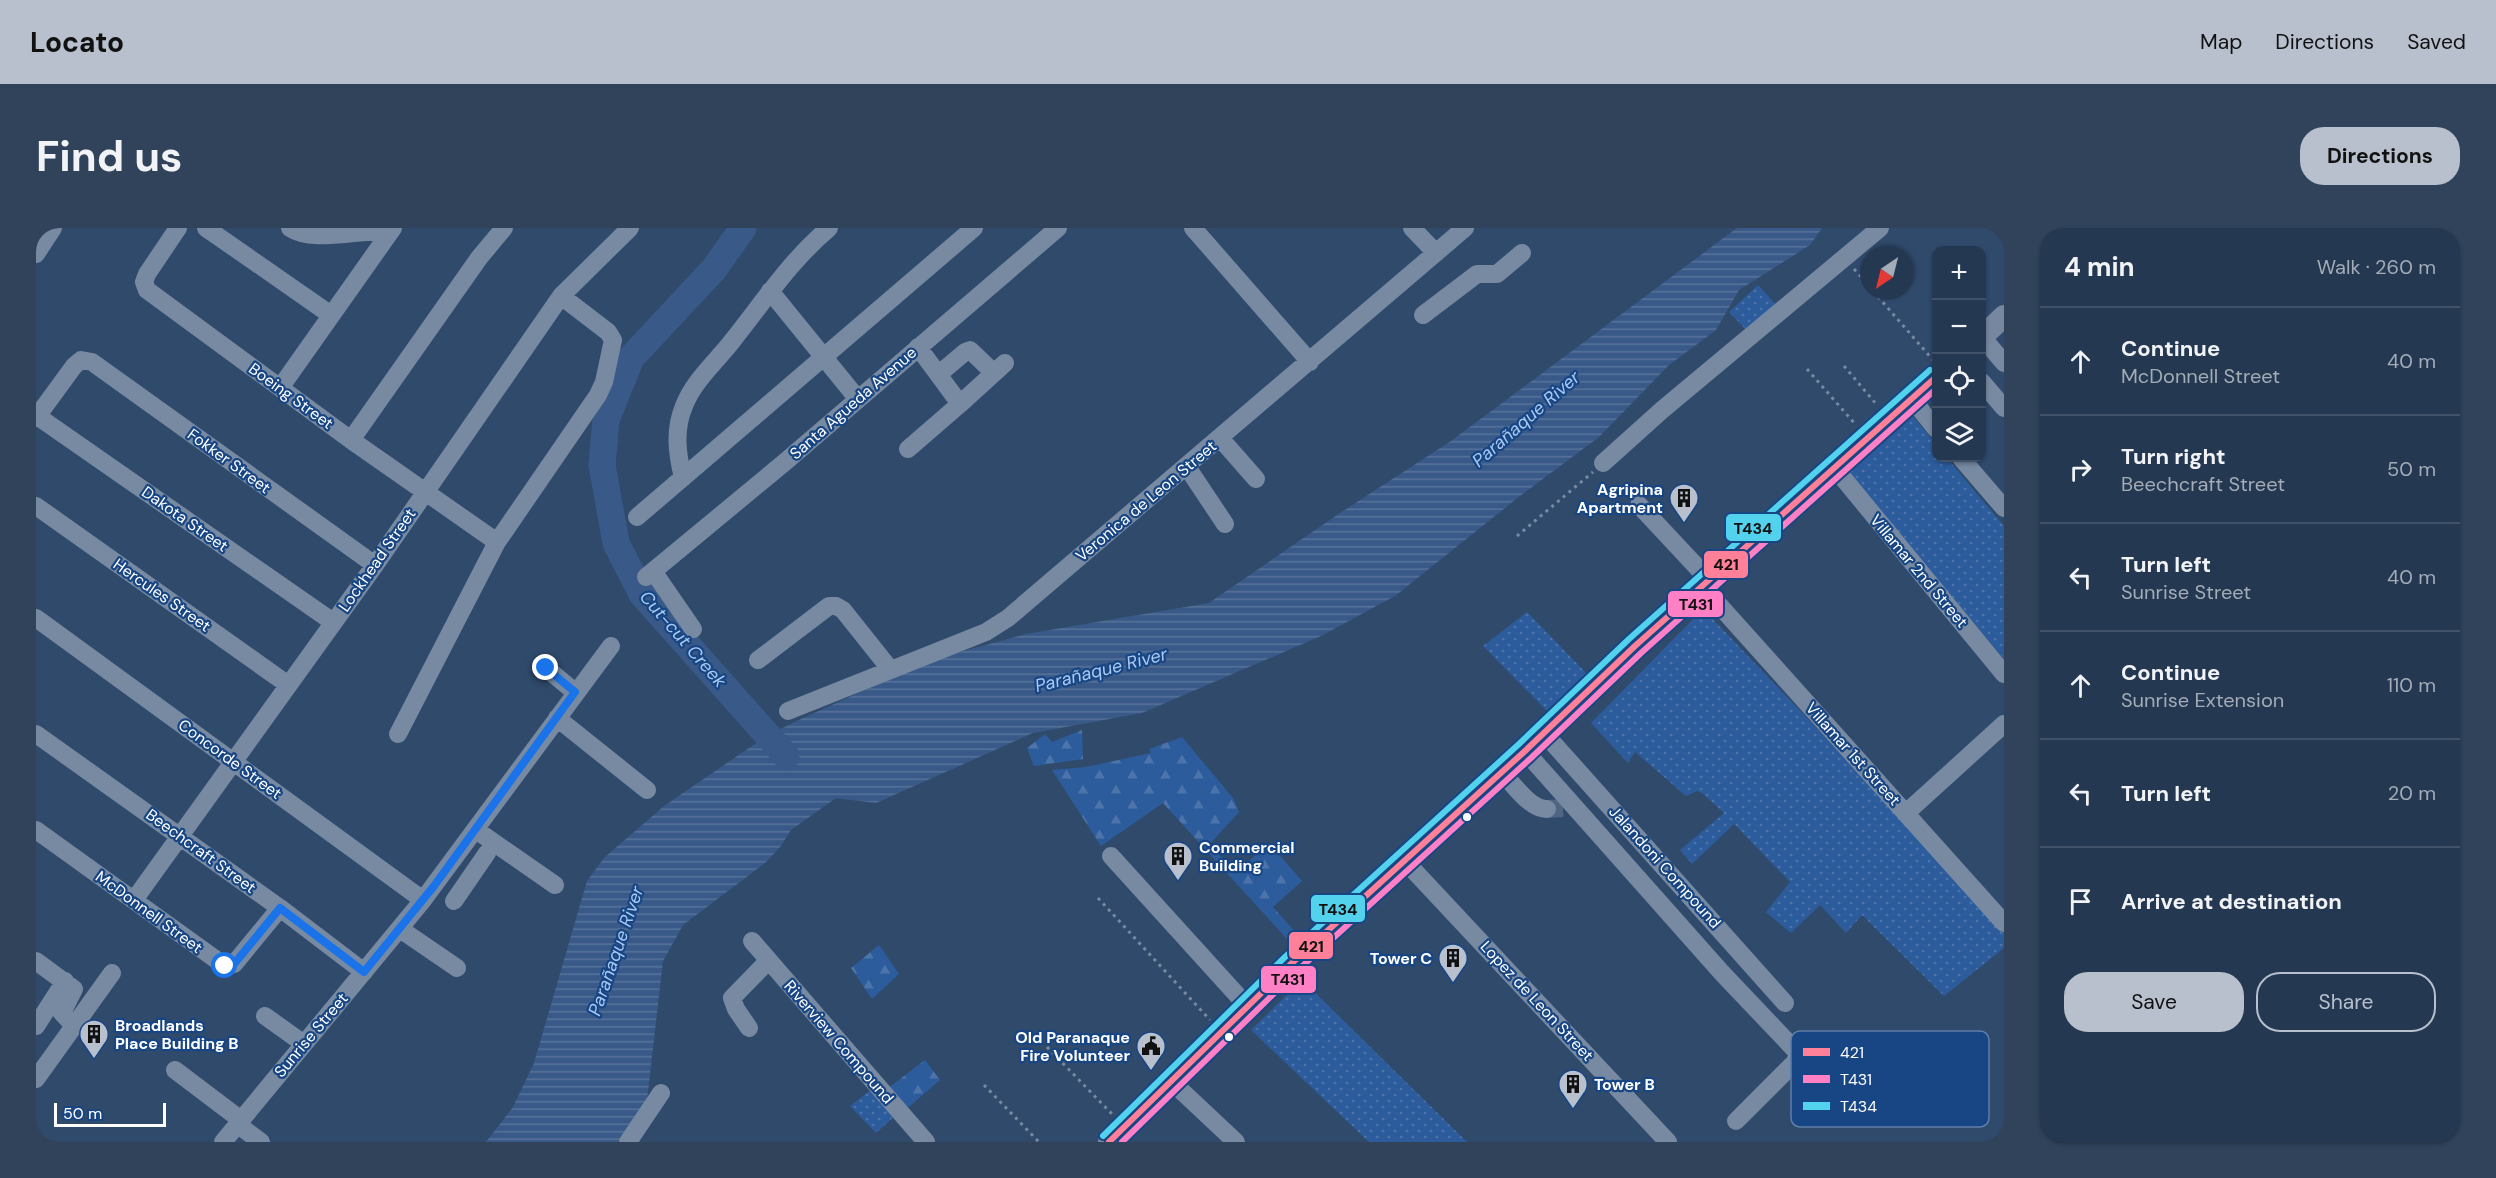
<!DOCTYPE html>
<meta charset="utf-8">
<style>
:root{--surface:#243851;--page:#30435b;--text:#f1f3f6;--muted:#a3acb7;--line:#415268;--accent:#b7c0cc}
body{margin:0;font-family:"DM Sans",sans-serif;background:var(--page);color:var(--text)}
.controls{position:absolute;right:18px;top:18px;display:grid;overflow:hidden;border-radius:12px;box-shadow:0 2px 4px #0004}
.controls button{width:54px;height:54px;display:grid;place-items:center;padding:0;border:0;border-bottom:2px solid var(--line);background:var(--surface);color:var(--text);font:30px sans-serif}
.compass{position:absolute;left:1824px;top:18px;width:54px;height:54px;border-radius:50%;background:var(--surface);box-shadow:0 2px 4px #0004;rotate:215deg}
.scale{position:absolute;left:18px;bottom:15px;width:112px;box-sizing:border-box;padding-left:6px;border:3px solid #fff;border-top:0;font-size:16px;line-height:21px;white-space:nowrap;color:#fff;-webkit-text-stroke:4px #184684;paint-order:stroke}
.stop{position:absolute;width:18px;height:18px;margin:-14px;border:4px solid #1a73e8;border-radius:50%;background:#fff}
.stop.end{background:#1a73e8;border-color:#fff;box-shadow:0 2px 6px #0008}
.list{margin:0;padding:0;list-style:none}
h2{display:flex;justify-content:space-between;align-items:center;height:78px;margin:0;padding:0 24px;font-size:26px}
h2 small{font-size:20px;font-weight:400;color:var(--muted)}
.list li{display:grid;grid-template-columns:39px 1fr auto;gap:18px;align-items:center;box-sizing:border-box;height:108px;padding:0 24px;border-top:2px solid var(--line)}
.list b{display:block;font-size:22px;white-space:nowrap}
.list p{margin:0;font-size:20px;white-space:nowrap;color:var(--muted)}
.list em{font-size:20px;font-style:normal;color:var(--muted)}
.actions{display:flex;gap:12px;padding:18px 24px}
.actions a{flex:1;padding:14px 0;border:2px solid var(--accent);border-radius:24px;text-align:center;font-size:21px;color:var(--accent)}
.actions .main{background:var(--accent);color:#111}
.icon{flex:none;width:33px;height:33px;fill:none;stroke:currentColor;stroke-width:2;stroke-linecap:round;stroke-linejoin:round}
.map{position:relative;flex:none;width:1968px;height:914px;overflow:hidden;border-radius:24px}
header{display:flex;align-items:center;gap:36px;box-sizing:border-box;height:84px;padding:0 30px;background:var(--accent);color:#111}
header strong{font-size:28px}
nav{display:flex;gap:33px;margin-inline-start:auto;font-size:21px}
.intro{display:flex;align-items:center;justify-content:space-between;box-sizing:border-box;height:144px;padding:0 36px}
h1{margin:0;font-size:42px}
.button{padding:15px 27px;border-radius:24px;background:var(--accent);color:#111;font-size:21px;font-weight:700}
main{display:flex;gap:36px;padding:0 36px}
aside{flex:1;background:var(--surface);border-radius:24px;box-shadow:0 2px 4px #0004}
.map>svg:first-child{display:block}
.grass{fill:url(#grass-dots)}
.forest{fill:url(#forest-firs)}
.water{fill:url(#water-rules)}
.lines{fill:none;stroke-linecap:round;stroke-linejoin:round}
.river{stroke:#395a88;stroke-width:27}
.minor-tunnel{stroke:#4f6582;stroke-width:18;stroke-dasharray:18 9;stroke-linecap:butt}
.path{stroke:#778aa2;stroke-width:3;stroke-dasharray:3 4.5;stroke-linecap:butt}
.minor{stroke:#778aa2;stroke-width:18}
.major{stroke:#76879f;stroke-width:22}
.bus-1-casing{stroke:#184684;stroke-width:10}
.bus-2-casing{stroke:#184684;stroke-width:10}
.bus-3-casing{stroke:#184684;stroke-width:10}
.bus-1{stroke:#ff8098;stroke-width:6}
.bus-2{stroke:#ff80c5;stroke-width:6}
.bus-3{stroke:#53d2ee;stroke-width:6}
.route{stroke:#1a73e8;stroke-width:8}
.bus-dot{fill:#fff;stroke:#184684;stroke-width:2}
.labels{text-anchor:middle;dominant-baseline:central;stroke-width:4.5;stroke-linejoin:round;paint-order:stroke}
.street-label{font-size:16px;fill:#fff;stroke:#184684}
.poi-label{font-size:16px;font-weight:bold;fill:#fff;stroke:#184684;text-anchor:end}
.water-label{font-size:18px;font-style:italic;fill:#a8caf4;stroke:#184684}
.key{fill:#184684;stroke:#5d7ea9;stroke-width:1.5}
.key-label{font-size:16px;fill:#fff}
.line-badge{stroke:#184684;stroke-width:2}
.pale-badge-label{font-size:16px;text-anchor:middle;font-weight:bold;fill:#111}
</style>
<header>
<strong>Locato</strong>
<nav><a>Map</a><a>Directions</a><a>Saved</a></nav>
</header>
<div class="intro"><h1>Find us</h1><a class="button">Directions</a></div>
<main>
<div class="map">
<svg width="1968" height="914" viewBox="0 0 1968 914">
<defs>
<pattern id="grass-dots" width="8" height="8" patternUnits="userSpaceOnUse" patternTransform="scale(1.5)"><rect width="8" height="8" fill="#2c5c9c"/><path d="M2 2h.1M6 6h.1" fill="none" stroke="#4c74ab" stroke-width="1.8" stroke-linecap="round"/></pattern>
<pattern id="forest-firs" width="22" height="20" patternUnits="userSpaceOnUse" patternTransform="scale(1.5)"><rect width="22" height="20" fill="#2c5c9c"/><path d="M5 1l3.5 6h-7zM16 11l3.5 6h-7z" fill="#4c74ab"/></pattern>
<pattern id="water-rules" width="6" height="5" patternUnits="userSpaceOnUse" patternTransform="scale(1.5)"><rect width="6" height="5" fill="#395a88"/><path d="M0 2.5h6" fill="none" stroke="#57739a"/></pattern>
</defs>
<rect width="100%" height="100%" fill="#304a6c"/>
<path class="grass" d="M1722,57L1742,79L1714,106L1693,84Z
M1875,186L1900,216V230H1911L1968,298V431L1811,244Z
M1667,381L1968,696V720L1908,768L1826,687L1810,705L1784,677L1755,705L1730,684L1754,654L1698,596L1656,636L1644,622L1688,585L1666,565L1661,563L1650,568L1599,524L1592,535L1555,495Z
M1491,384L1554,449L1512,484L1447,418Z
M1266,752L1431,914H1333L1215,802Z
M840,858L861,886L840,905L814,878Z"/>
<path class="forest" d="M1046,502L1047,531L998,538L991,520L1009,506L1016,514Z
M1146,509L1197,570L1203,584L1173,617L1201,644L1233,615L1266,653L1237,679L1260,705L1252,712L1127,575L1065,618L1016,542L1050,539L1115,525L1113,521Z
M843,717L863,746L836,771L815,740Z
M889,832L904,852L868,883L851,861Z"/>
<path class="water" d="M1701,0H1786L1774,17L1703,62L1680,102L1633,137L1563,209L1484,268L1359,368L1285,408L1106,485L997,505L840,575L800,570L755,602L745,618L729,635L647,697L627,733L610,881L587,914H450L477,879L498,835L551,653L568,630L628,578L732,507L767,490L898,431L990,406L1173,375L1301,287L1415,213Z"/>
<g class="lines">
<path class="river" d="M707,0L678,41L595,130L570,192L566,237L580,315L606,366L750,528"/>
<path class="minor-tunnel" d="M1511,581L1527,580"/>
<path class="path" d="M1818,41L1833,58
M1837,63L1897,132
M1808,138L1841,177
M1771,141L1820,197
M1481,308L1557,244
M1062,670L1174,792
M1011,819L1077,887
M948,857L1003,914"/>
<path class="minor" d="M142,0L111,46L108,54L111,62L315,212L461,314
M170,0L295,87
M254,0C278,16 325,0 354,4
M1157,0L1274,134
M1376,0L1400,25
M0,26L17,0
M734,63L821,170
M1387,87L1441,46H1461L1486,25
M1946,109L1968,135
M903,146L929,124L934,122L958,145
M1946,154L1968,180
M244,160L357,0
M1876,171L1900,201
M924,176L969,135
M1,188L297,394
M0,190L38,138L45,132L56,134L339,337
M1184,210L1220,251
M315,212L443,30L468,0
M872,221L924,176L882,119
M1925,230L1968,280
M1567,235L1626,182L1844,0
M1151,239L1189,296
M1798,239L1968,446
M647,250C641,225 638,202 648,178C658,152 681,133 697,112C728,73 755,32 793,0
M1603,277L1673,352
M0,278L251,456
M601,289L938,0
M617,343L657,401
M610,349L749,234L1022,0
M1666,358L1968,695
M0,390L387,672
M722,432L793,378H800L807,382L854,441
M510,440L539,464
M752,483L950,404L972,390L1429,0
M521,490L611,562
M1508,505L1749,775
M0,506L244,680L328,744
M362,506L461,314L562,167L568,154L577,112L572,104L525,68
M1489,523L1686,745L1762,825L1759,834L1700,893
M1465,544C1478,556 1493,581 1511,581
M1870,585L1968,496
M0,602L189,738L198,736L244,680
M440,602L519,657
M1075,628L1212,779
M1368,632L1632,914
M98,672L339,337L525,68L594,0
M418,673L451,625
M364,701L421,740
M716,713L890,914
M0,733L38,761L26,785L38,798
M229,788L268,816
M0,798L29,753
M713,800L700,781L696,770L732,733
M139,842L205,892
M0,851L76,745
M1135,853L1200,914
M201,896L225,914
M187,914L387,672L575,418
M592,914L625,865"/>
<path class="major" d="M1946,109L1968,88
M1073,914L1255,736L1489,523L1599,418L1900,149"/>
<g class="bus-1-casing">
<path id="bus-1" d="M1073,914L1255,736L1489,523L1599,418L1900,149"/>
</g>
<g class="bus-2-casing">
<path id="bus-2" d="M1086,914L1261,743L1495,530L1605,425L1900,161"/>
</g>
<g class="bus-3-casing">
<path id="bus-3" d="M1067,908L1249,729L1483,516L1593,411L1894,142"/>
</g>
<use href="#bus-1" class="bus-1"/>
<use href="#bus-2" class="bus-2"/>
<use href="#bus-3" class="bus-3"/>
</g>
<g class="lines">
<path class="route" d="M189,738L198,736L244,680L328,744L398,658L539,464L510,440"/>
</g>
<defs>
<g id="building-pin" transform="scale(1.5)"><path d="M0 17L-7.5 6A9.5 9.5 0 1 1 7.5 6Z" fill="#b7c0cc" stroke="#184684"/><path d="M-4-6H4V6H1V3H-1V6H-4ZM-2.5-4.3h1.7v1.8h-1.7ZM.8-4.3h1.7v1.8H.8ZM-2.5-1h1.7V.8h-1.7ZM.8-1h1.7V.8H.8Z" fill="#111"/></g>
<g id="civic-pin" transform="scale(1.5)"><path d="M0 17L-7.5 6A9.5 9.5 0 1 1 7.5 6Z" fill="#b7c0cc" stroke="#184684"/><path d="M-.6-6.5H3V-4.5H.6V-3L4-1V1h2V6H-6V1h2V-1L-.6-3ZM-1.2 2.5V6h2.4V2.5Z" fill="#111"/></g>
</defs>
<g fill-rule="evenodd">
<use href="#building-pin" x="1648" y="270"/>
<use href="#building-pin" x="1142" y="628"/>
<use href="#building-pin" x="1417" y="730"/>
<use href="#building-pin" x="58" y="806"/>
<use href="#civic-pin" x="1115" y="818"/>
<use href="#building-pin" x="1537" y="856"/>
</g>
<g class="bus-dot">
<circle cx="1431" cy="589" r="5"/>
<circle cx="1193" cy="809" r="5"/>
</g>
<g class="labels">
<g class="street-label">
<text transform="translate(255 168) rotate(36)">Boeing Street</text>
<text transform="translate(817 175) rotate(-41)">Santa Agueda Avenue</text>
<text transform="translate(193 233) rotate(36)">Fokker Street</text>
<text transform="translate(1110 273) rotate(-40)">Veronica de Leon Street</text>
<text transform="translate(149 291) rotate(35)">Dakota Street</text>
<text transform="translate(341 332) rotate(-55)">Lockhead Street</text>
<text transform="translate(1883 343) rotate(50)">Villamar 2nd Street</text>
<text transform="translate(126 367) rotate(35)">Hercules Street</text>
<text transform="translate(1817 526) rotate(48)">Villamar 1st Street</text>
<text transform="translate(194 531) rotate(36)">Concorde Street</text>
<text transform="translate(165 623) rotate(36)">Beechcraft Street</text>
<text transform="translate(1629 639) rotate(48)">Jalandoni Compound</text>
<text transform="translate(113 684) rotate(36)">McDonnell Street</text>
<text transform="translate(1501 773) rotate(47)">Lopez de Leon Street</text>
<text transform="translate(275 807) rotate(-50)">Sunrise Street</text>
<text transform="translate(803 814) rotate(49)">Riverview Compound</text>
</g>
<g class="poi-label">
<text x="1627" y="261">Agripina<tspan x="1627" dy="18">Apartment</tspan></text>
<text x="1163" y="619" text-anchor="start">Commercial<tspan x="1163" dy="18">Building</tspan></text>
<text x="1396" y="730">Tower C</text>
<text x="79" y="797" text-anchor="start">Broadlands<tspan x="79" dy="18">Place Building B</tspan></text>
<text x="1094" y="809">Old Paranaque<tspan x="1094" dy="18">Fire Volunteer</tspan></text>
<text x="1558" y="856" text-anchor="start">Tower B</text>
</g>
<g class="water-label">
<text transform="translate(1490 191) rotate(-41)">Parañaque River</text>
<text transform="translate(647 411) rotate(49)">Cut-cut Creek</text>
<text transform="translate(1065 442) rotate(-14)">Parañaque River</text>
<text transform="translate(580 723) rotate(-71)">Parañaque River</text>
</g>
</g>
<rect x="1755" y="803" width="198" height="96" rx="9" class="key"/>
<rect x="1767" y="820" width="27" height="8" fill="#ff8098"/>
<rect x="1767" y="847" width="27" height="8" fill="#ff80c5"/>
<rect x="1767" y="874" width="27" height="8" fill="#53d2ee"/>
<g class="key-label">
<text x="1804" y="830">421</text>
<text x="1804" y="857">T431</text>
<text x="1804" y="884">T434</text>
</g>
<g class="line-badge">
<rect x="1689" y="285" width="57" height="29" rx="6" fill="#53d2ee"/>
<rect x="1667" y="322" width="46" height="29" rx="6" fill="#ff8098"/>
<rect x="1631" y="362" width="57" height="28" rx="6" fill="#ff80c5"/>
<rect x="1274" y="666" width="56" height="29" rx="6" fill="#53d2ee"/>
<rect x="1252" y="703" width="46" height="29" rx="6" fill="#ff8098"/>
<rect x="1224" y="737" width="57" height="29" rx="6" fill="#ff80c5"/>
</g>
<g class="pale-badge-label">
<text x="1717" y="306">T434</text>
<text x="1690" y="342">421</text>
<text x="1660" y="382">T431</text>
<text x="1302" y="687">T434</text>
<text x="1275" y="724">421</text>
<text x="1252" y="757">T431</text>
</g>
</svg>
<div class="controls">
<button>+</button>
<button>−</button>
<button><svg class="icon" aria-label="locate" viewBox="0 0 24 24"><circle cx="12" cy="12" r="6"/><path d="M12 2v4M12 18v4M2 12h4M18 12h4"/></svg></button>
<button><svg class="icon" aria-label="layers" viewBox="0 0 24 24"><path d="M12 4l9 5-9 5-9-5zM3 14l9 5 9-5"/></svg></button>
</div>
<svg class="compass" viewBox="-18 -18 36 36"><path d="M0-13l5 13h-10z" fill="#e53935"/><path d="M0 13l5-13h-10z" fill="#a3acb7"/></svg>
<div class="scale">50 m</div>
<div class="stop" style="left:189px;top:738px"></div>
<div class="stop end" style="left:510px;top:440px"></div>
</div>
<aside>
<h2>4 min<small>Walk · 260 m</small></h2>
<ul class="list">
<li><svg class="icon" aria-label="ahead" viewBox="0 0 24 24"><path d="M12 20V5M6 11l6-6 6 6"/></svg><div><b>Continue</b><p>McDonnell Street</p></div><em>40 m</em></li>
<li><svg class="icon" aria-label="right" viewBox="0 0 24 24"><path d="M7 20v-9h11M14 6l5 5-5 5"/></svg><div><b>Turn right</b><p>Beechcraft Street</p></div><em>50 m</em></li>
<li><svg class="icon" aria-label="left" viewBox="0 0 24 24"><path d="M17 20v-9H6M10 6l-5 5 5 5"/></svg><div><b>Turn left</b><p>Sunrise Street</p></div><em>40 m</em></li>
<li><svg class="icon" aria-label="ahead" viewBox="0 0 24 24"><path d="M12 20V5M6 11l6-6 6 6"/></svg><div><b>Continue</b><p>Sunrise Extension</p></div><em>110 m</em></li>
<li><svg class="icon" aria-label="left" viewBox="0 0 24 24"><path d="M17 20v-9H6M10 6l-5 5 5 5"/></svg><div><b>Turn left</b></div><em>20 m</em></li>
<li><svg class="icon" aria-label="arrive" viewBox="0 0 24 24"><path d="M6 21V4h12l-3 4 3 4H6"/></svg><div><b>Arrive at destination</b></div></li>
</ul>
<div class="actions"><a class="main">Save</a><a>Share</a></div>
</aside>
</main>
